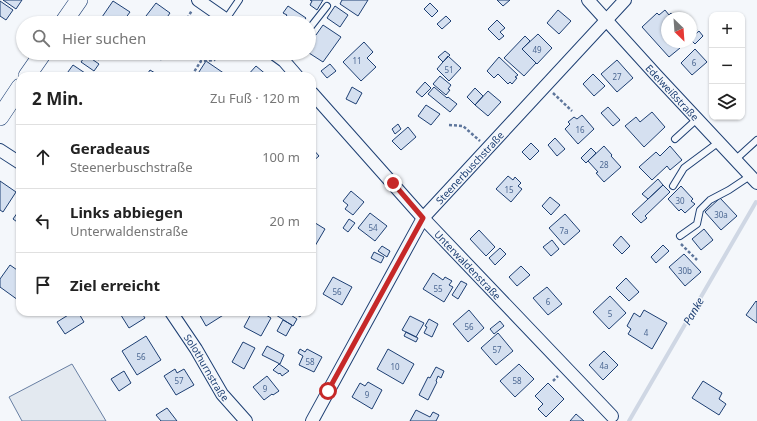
<!DOCTYPE html>
<html lang="de">
<meta charset="utf-8">
<style>
:root{--surface:#fff;--page:#f6f6f6;--text:#222;--muted:#767676;--line:#e0e0e0}
body{margin:0;font-family:"Noto Sans",sans-serif;background:var(--page);color:var(--text)}
.controls{position:absolute;right:12px;top:12px;display:grid;overflow:hidden;border-radius:8px;box-shadow:0 1px 3px #0004}
.controls button{width:36px;height:36px;display:grid;place-items:center;padding:0;border:0;border-bottom:1px solid var(--line);background:var(--surface);color:var(--text);font:20px sans-serif}
.compass{position:absolute;left:661px;top:12px;width:36px;height:36px;border-radius:50%;background:var(--surface);box-shadow:0 1px 3px #0004;rotate:155deg}
.stop{position:absolute;width:12px;height:12px;margin:-9px;border:3px solid #c62828;border-radius:50%;background:#fff}
.stop.end{background:#c62828;border-color:#fff;box-shadow:0 1px 4px #0008}
.list{margin:0;padding:0;list-style:none}
h2{display:flex;justify-content:space-between;align-items:center;height:52px;margin:0;padding:0 16px;font-size:17px}
h2 small{font-size:13px;font-weight:400;color:var(--muted)}
.list li{display:grid;grid-template-columns:26px 1fr auto;gap:12px;align-items:center;box-sizing:border-box;height:64px;padding:0 16px;border-top:1px solid var(--line)}
.list b{display:block;font-size:15px;white-space:nowrap}
.list p{margin:0;font-size:13px;white-space:nowrap;color:var(--muted)}
.list em{font-size:13px;font-style:normal;color:var(--muted)}
.icon{flex:none;width:22px;height:22px;fill:none;stroke:currentColor;stroke-width:2;stroke-linecap:round;stroke-linejoin:round}
.map{position:relative;flex:none;width:757px;height:421px;overflow:hidden}
.search{position:absolute;background:var(--surface);box-shadow:0 1px 3px #0004;left:16px;top:16px;width:300px;height:44px;display:flex;align-items:center;gap:10px;box-sizing:border-box;padding:0 14px;border-radius:22px;color:var(--muted);font-size:15px}
.panel{position:absolute;background:var(--surface);box-shadow:0 1px 3px #0004;left:16px;top:72px;width:300px;height:244px;border-radius:12px}
.map>svg:first-child{display:block}
.green{fill:#e3e9f0;stroke:#687fa3}
.lines{fill:none;stroke-linecap:round;stroke-linejoin:round}
.stream{stroke:#cfd7e4;stroke-width:4}
.building{fill:#d5e0f0;stroke:#1d3f73}
.lane-casing{stroke:#1d3f73;stroke-width:8}
.street-casing{stroke:#1d3f73;stroke-width:14}
.secondary-casing{stroke:#1d3f73;stroke-width:18}
.path{stroke:#5e769c;stroke-width:2.5;stroke-dasharray:3 2;stroke-linecap:butt}
.lane{stroke:#f4f7fb;stroke-width:6}
.street{stroke:#f4f7fb;stroke-width:12}
.secondary{stroke:#f4f7fb;stroke-width:17}
.route{stroke:#c62828;stroke-width:5}
.labels{text-anchor:middle;dominant-baseline:central;stroke-width:3;stroke-linejoin:round;paint-order:stroke}
.number-label{font-size:8px;fill:#4b6792}
.street-label{font-size:10px;fill:#1d3f73;stroke:#f4f7fb}
.water-label{font-size:11px;font-style:italic;fill:#1d3f73;stroke:#f4f7fb}
</style>
<div class="map">
<svg width="757" height="421" viewBox="0 0 757 421">
<rect width="100%" height="100%" fill="#f4f7fb"/>
<path class="green" d="M72,364L106,421H22L9,397Z"/>
<g class="lines">
<path class="stream" d="M629,421L756,202"/>
</g>
<path class="building" d="M3,0H22L16,9Z
M310,0H323L317,10L310,5L312,1Z
M342,0H368L358,16L340,4Z
M497,0H510L503,6Z
M0,1L13,10L6,20L0,16Z
M113,1L130,12L122,23H111L102,17Z
M156,3L170,13L163,23H156L146,16Z
M430,3L438,11L432,17L424,9Z
M288,6L306,18L302,23H281L287,15L283,13Z
M335,6L348,15L340,27L327,18Z
M558,10L571,21L559,34L547,23Z
M665,10L669,15L671,13L675,18H667V42H675L680,48L669,57L642,27L657,13L659,15Z
M446,16L451,21L442,29L437,24Z
M497,20L505,28L500,32L504,36L499,40L488,29Z
M691,23L697,30L691,36Z
M323,25L341,37L323,62L309,53V41L314,34L316,35Z
M699,31L703,36L695,44L691,40V38Z
M538,34L552,48L537,64L522,49Z
M525,36L530,41L522,49L536,63L524,76L504,58Z
M364,42L373,52L367,58L376,67L361,81L343,62Z
M695,49L707,62L692,75L681,63Z
M445,51L450,55L443,62L438,57Z
M87,53H104L99,60Z
M86,55L99,64L94,71L81,62Z
M448,56L461,68L449,81L437,69Z
M499,57L518,75L515,77L517,78L512,84L510,82L508,84L498,74L494,78L487,71Z
M617,60L633,78L617,92L601,74Z
M206,61L225,74L223,76H198L197,75Z
M330,64L336,71L327,78L321,71Z
M73,65L88,75L87,76H65Z
M256,66L268,76H247Z
M150,70L160,76H146Z
M593,74L605,86L594,96L583,84Z
M440,76L451,85L448,89L450,90L446,95L433,84Z
M425,82L431,88L422,97L416,92Z
M352,87L362,93L356,104L346,99Z
M434,87L447,98L448,97L457,104L450,112L428,94Z
M475,88L483,96L475,105L467,97Z
M488,91L501,102L488,116L475,105Z
M426,105L440,114L431,125L418,116Z
M608,107L620,120L613,126L601,113Z
M652,112L665,127L644,147L625,126L636,117L640,122Z
M582,115L594,129L578,144L565,129L570,124L568,122L574,117L577,119Z
M398,124L401,129L395,134L392,129Z
M408,127L416,137L401,150L392,141Z
M555,138L565,149L557,156L548,145Z
M531,143L539,151L530,160L522,152Z
M604,146L612,155L611,156L621,167L604,182L596,173L598,172L588,161Z
M670,146L682,160L670,170L667,166L652,180L639,167L656,152L660,156Z
M312,148L319,156L312,162Z
M591,148L596,153L586,163L581,158Z
M508,176L513,180L515,177L521,183L518,186L522,189L511,202L496,189Z
M658,179L663,185L648,199L642,194Z
M0,181L16,192L3,212L0,210Z
M663,185L670,192L645,216L647,218L641,223L632,214Z
M681,186L693,199L691,201L695,204L685,213L681,209L679,211L668,199Z
M351,191L364,202L353,215L345,209L348,205L343,201Z
M550,197L560,205L551,215L542,206Z
M720,198L737,216L721,230L705,212Z
M20,209V224L13,219Z
M370,213L387,226L375,241L358,228Z
M565,214L580,231L564,245L549,228Z
M349,219L355,223L348,232L343,228Z
M312,221L325,229L315,246L312,244Z
M704,229L713,240L701,250L692,239Z
M479,230L495,247L486,256L470,239Z
M621,236L630,246L622,254L613,245Z
M552,240L559,249L551,256L543,247Z
M663,245L669,251L656,263L651,257Z
M382,246L390,251L387,257L378,251Z
M500,248L506,254L495,265L489,258Z
M374,252L384,257L381,263L371,258Z
M684,254L701,272L685,286L669,267Z
M10,265L20,272V298L18,300L0,287V279Z
M521,266L530,275L517,286L509,277Z
M433,273L443,280L445,277L452,281L449,285L453,287L444,302L423,289Z
M333,277L352,287L342,305L323,294Z
M626,278L639,292L629,301L616,288Z
M461,281L467,284L458,299L452,295Z
M547,287L562,304L548,315L533,298Z
M610,296L626,313L609,329L593,312Z
M756,301L757,302V323L746,315Z
M469,310L484,328L468,342L453,324Z
M644,310L667,323L652,349L628,334L631,329L627,326L634,313L640,317Z
M73,312H78L84,322L65,334L57,322Z
M119,312H141L145,318L129,328Z
M198,312H224L225,314L206,326Z
M252,312H261L271,318L261,336L244,327Z
M278,312H286L297,319L293,326L276,315Z
M293,312H303L300,317Z
M410,316L424,323L416,337L402,330Z
M429,319L438,324L432,337L424,333L427,327L425,326Z
M283,320L292,325L286,336L277,331Z
M500,321L504,326L494,334L490,329Z
M406,332L418,338L416,342L404,336Z
M498,333L513,351L496,365L481,348Z
M146,336L161,360L137,375L122,351Z
M243,342L255,348L244,369L232,362Z
M267,346L284,355L280,364L262,355Z
M300,349L305,352L307,349L322,357L314,372L299,365L303,356L298,353Z
M388,349L414,364L403,384L377,369Z
M604,351L618,365L603,380L589,365Z
M279,364L289,371L282,376L280,373L279,374L273,370Z
M519,364L534,379L515,397L500,381Z
M436,367L444,371L441,378L438,376L436,381L437,382L428,400L419,395L428,377L430,378Z
M175,369L177,373L184,369L194,385L176,395L164,376Z
M124,371L131,383L119,391L111,379Z
M267,376L279,391L273,395L272,394L264,400L253,387Z
M703,381L722,393L719,399L726,404L719,415L692,398Z
M368,382L382,390L372,409L352,397L360,383L365,386Z
M548,383L564,399L546,417L538,409L543,404L535,396Z
M167,408L177,421H161L156,415Z
M416,410L430,417L433,412L439,415L436,421H410Z
M576,414L584,421H570Z"/>
<g class="lines">
<g class="lane-casing">
<path id="lane" d="M226,19L239,0
M309,29L327,6
M284,61L290,53
M675,139L697,119
M735,160L757,140
M673,186L684,168L719,142
M680,236L697,224L700,210L710,200L729,190L750,176"/>
</g>
<g class="street-casing">
<g id="street">
<path d="M198,0L231,23"/>
<path id="s1" d="M588,0L656,75L757,183"/>
<path d="M273,53L284,61L297,76"/>
<path id="s2" d="M312,93L423,218L612,416"/>
<path d="M0,150L20,163"/>
<path id="s3" d="M171,312L196,349L222,394L246,421"/>
<path id="s4" d="M312,421L423,218L625,0"/>
</g>
</g>
<g class="secondary-casing">
<path id="secondary" d="M63,23L79,0
M27,76L43,53
M0,117L20,87"/>
</g>
<path class="path" d="M185,23L192,10
M160,60L164,53
M194,76V72L201,61L214,60L221,53
M553,93L572,111
M449,125L463,126L480,141
M681,244L697,260
M553,381L558,376"/>
<use href="#lane" class="lane"/>
<use href="#street" class="street"/>
<use href="#secondary" class="secondary"/>
</g>
<g class="lines">
<path class="route" d="M328,391L423,218L393,183"/>
</g>
<g class="labels">
<g class="number-label">
<text x="537" y="49">49</text>
<text x="357" y="60">11</text>
<text x="694" y="62">6</text>
<text x="449" y="69">51</text>
<text x="617" y="76">27</text>
<text x="580" y="129">16</text>
<text x="604" y="164">28</text>
<text x="509" y="189">15</text>
<text x="680" y="200">30</text>
<text x="721" y="214">30a</text>
<text x="373" y="227">54</text>
<text x="564" y="230">7a</text>
<text x="685" y="270">30b</text>
<text x="438" y="288">55</text>
<text x="337" y="291">56</text>
<text x="548" y="301">6</text>
<text x="610" y="313">5</text>
<text x="469" y="326">56</text>
<text x="646" y="332">4</text>
<text x="497" y="349">57</text>
<text x="141" y="356">56</text>
<text x="310" y="361">58</text>
<text x="604" y="365">4a</text>
<text x="395" y="366">10</text>
<text x="179" y="380">57</text>
<text x="517" y="380">58</text>
<text x="265" y="388">9</text>
<text x="367" y="394">9</text>
</g>
<g class="street-label">
<text stroke="none"><textPath href="#s1" startOffset="125">Edelweißstraße</textPath></text>
<text stroke="none"><textPath href="#s4" startOffset="300">Steenerbuschstraße</textPath></text>
<text stroke="none"><textPath href="#s2" startOffset="232">Unterwaldenstraße</textPath></text>
<text stroke="none"><textPath href="#s3" startOffset="66">Solothurnstraße</textPath></text>
</g>
<g class="water-label">
<text transform="translate(693 311) rotate(-60)">Panke</text>
</g>
</g>
</svg>
<div class="controls">
<button>+</button>
<button>−</button>
<button><svg class="icon" aria-label="layers" viewBox="0 0 24 24"><path d="M12 4l9 5-9 5-9-5zM3 14l9 5 9-5"/></svg></button>
</div>
<svg class="compass" viewBox="-18 -18 36 36"><path d="M0-13l5 13h-10z" fill="#e53935"/><path d="M0 13l5-13h-10z" fill="#767676"/></svg>
<div class="stop" style="left:328px;top:391px"></div>
<div class="stop end" style="left:393px;top:183px"></div>
<div class="search"><svg class="icon" aria-label="search" viewBox="0 0 24 24"><circle cx="10" cy="10" r="6"/><path d="M15 15l6 6"/></svg>Hier suchen</div>
<section class="panel">
<h2>2 Min.<small>Zu Fuß · 120 m</small></h2>
<ul class="list">
<li><svg class="icon" aria-label="ahead" viewBox="0 0 24 24"><path d="M12 20V5M6 11l6-6 6 6"/></svg><div><b>Geradeaus</b><p>Steenerbuschstraße</p></div><em>100 m</em></li>
<li><svg class="icon" aria-label="left" viewBox="0 0 24 24"><path d="M17 20v-9H6M10 6l-5 5 5 5"/></svg><div><b>Links abbiegen</b><p>Unterwaldenstraße</p></div><em>20 m</em></li>
<li><svg class="icon" aria-label="arrive" viewBox="0 0 24 24"><path d="M6 21V4h12l-3 4 3 4H6"/></svg><div><b>Ziel erreicht</b></div></li>
</ul>
</section>
</div>
